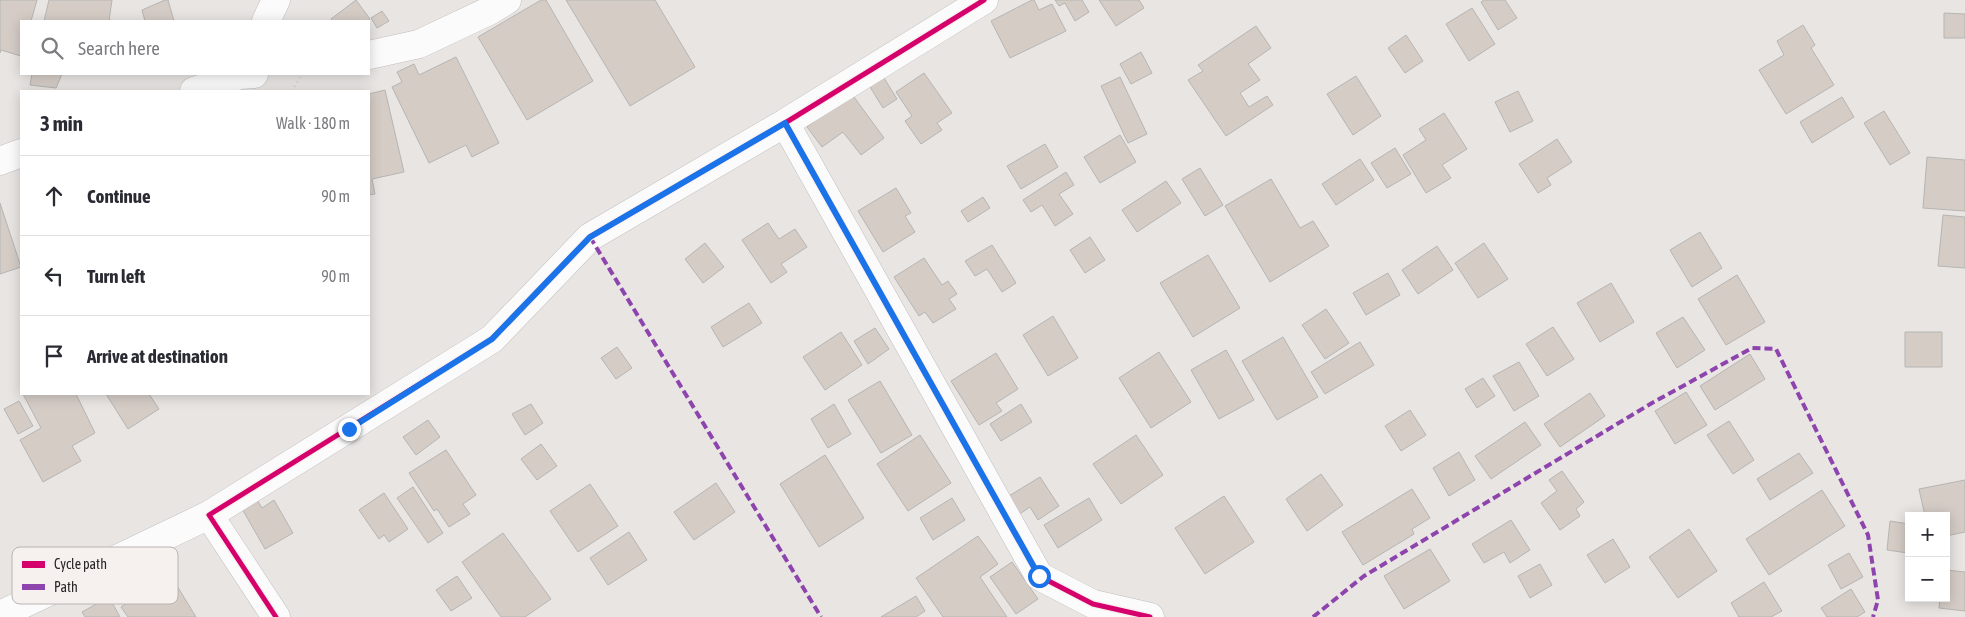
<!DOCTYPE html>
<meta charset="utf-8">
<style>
:root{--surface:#fff;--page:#f2f2f3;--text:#2b2b33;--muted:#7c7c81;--line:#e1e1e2}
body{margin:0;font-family:"Asap Condensed",sans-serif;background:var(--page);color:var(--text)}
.controls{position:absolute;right:15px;bottom:15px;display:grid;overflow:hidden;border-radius:0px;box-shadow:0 2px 12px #0003}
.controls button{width:45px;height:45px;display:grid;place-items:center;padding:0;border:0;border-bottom:1px solid var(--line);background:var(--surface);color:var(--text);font:25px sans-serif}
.stop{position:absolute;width:15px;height:15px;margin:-11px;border:4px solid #1a73e8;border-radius:50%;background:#fff}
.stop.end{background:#1a73e8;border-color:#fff;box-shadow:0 1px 5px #0008}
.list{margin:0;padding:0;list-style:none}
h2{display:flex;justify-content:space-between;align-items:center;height:65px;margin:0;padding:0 20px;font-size:21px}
h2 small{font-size:16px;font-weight:400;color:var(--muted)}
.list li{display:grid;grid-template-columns:32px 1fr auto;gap:15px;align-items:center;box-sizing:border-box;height:80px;padding:0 20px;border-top:1px solid var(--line)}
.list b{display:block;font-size:19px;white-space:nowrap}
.list em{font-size:16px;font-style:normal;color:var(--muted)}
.icon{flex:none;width:28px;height:28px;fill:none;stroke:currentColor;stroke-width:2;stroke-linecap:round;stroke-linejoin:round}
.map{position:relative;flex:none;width:1965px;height:617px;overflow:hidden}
.search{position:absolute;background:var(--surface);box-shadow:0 2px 12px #0003;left:20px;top:20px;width:350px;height:55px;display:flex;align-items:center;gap:12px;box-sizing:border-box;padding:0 18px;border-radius:0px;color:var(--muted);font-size:19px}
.panel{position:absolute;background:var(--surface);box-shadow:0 2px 12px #0003;left:20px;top:90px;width:350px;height:305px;border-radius:0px}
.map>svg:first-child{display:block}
.building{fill:#d5ccc6;stroke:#b6b5b3}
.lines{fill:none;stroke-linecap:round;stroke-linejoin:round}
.minor-casing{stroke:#c2bfbe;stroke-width:29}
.path{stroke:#d2d1d1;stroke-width:3;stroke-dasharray:1 4;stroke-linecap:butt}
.minor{stroke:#fcfbfb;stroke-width:28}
.quiet{stroke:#8e44ad;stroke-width:4;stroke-dasharray:8 4;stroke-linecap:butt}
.cycleway-casing{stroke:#f6f1ef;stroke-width:8}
.cycleway{stroke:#d6006c;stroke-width:5}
.route{stroke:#1a73e8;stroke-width:6}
.key{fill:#f6f1ef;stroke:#b8b4b2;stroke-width:1}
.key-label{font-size:14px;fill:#272525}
</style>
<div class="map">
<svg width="1965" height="617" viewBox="0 0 1965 617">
<rect width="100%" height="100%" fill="#e8e5e3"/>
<path class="building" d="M0,0H37L31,21H21V56L1,50L0,53Z
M49,0H112L109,21H44Z
M165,0H168L174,21H145L142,10Z
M356,0L370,19L366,21H333L331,19Z
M541,0H546L593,81L527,120L478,37Z
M566,0H655L695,67L630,106Z
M1032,0H1034L1039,10L1052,4L1066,31L1010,58L991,21Z
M1055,0H1082L1089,12L1075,21L1065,3L1059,6Z
M1099,0H1139L1144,8L1116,26Z
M1484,0H1505L1517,18L1498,30L1481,2Z
M1472,8L1495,44L1469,61L1446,24Z
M382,11L389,21L377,28L371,18Z
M1944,13L1965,14V38H1944Z
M1803,25L1815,45L1811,48L1834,85L1786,114L1759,70L1784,55L1777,41Z
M1256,26L1271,48L1248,64L1260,80L1240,93L1249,107L1267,96L1273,105L1226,136L1188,80L1203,71L1198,65Z
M1406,35L1423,61L1405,73L1388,48Z
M1141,52L1152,73L1131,84L1120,64Z
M456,57L499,143L472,157L466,145L429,163L392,87L402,82L397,72L414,64L419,75Z
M881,73L897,99L883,108L867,82Z
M924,73L952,113L937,123L942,130L921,144L905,121L912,116L896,92Z
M32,74H62L56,88L30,85Z
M1356,76L1381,116L1353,135L1327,94Z
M1120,77L1147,134L1128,143L1101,86Z
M385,90L404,172L372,179L375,194L369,195V94Z
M1518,91L1533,121L1510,132L1495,102Z
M851,93L884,138L861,155L843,132L822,147L807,127Z
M1842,97L1854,117L1812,143L1800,122Z
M1884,111L1910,153L1890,165L1864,123Z
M1444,113L1467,149L1442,165L1451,178L1426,193L1403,155L1426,140L1419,129Z
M1120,135L1136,162L1100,183L1084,157Z
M1557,139L1572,162L1547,178L1551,185L1538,193L1519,164Z
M1045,144L1058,167L1021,189L1007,166Z
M1395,148L1411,174L1387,188L1371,163Z
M1927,157L1965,160V211L1923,208Z
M1360,159L1374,180L1336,205L1322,184Z
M1200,168L1223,205L1205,216L1182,179Z
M1066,172L1074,185L1059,194L1073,214L1055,226L1042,205L1031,212L1023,200Z
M1271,179L1300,228L1313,221L1329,246L1270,282L1225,206Z
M1166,181L1181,203L1137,232L1122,210Z
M896,188L911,213L905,216L915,232L883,252L858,211Z
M983,197L990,208L968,222L961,211Z
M0,203L21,267L0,274Z
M1943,215L1965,217V268L1938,266Z
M768,223L779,239L795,229L807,247L781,264L787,272L771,283L742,240Z
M1700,232L1722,268L1692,287L1670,250Z
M1090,237L1105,260L1085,273L1070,250Z
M705,243L724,267L703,283L685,259Z
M1484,243L1508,279L1478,298L1455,263Z
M992,245L1016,283L1002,292L987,269L975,276L965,261Z
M1437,246L1453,270L1418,294L1402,270Z
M1208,255L1240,308L1193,337L1160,283Z
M924,258L942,285L948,281L957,294L949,299L956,309L933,323L925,312L919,316L894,277Z
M1388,273L1400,295L1366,315L1353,293Z
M1737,275L1765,322L1726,345L1698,299Z
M1611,283L1634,322L1600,342L1577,303Z
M749,303L762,323L723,347L711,327Z
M1326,309L1349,343L1325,359L1302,325Z
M1053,316L1078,358L1048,376L1023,335Z
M1683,317L1705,350L1677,368L1656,333Z
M1553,327L1574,359L1547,376L1526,344Z
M875,328L889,349L868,364L854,341Z
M841,332L862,365L825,390L803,357Z
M1905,332H1942V367H1905Z
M1283,337L1318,397L1277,420L1242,361Z
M1360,342L1374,365L1325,394L1311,372Z
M617,347L632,368L616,379L601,358Z
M1226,350L1254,400L1219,419L1191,370Z
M1159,352L1191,402L1151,428L1119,378Z
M996,353L1018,389L996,403L1002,411L979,425L951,381Z
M1750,354L1765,379L1715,410L1700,386Z
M1519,362L1539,396L1514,411L1493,376Z
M1483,378L1495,396L1477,408L1465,389Z
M880,381L912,435L881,453L848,400Z
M1686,392L1707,425L1675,444L1655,411Z
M1590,393L1605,416L1560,447L1544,424Z
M23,394H76L95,433L72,446L81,461L43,482L20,440L41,428Z
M106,394H149L159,409L128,429Z
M19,401L33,426L18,434L4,409Z
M531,404L543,423L525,435L512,414Z
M834,404L851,434L828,448L811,419Z
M1021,404L1032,422L1001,441L990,424Z
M1410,410L1426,435L1401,451L1385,426Z
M428,420L440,437L416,455L403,437Z
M1729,421L1754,460L1733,474L1707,435Z
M1525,422L1541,445L1491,479L1475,456Z
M920,435L951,483L908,511L877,464Z
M1136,435L1163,475L1121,504L1093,464Z
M541,444L557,466L537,480L521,459Z
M446,450L476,495L463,504L470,514L449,527L437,509L434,511L409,473Z
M1459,452L1475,480L1449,496L1433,468Z
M1799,453L1813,473L1770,500L1757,479Z
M825,455L864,518L819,547L780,484Z
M1562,471L1584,502L1576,509L1580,516L1560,530L1541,503L1557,491L1549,480Z
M1321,474L1343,505L1307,531L1286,499Z
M1040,477L1059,506L1038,520L1030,507L1015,517L1004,499Z
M1965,480V532L1946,536V516H1925L1919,489Z
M716,483L735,512L694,540L674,512Z
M590,484L618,526L578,552L550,511Z
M413,487L443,533L428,543L397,498Z
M1412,489L1430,518L1412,529L1414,534L1363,565L1342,532Z
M1822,490L1845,526L1769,575L1746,539Z
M384,493L408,529L389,542L384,535L379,539L359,510Z
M1224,496L1254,542L1205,574L1175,528Z
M256,498L262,508L274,500L293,533L265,549L241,507Z
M952,498L965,520L933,540L920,518Z
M1089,498L1102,520L1058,548L1044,525Z
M1511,520L1530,550L1510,563L1504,552L1484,563L1472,544Z
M1890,521L1909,524L1908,553L1887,550Z
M1689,529L1717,571L1678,598L1649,557Z
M629,532L647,560L608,585L590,558Z
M503,533L551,599L525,617H501L462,562Z
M978,536L998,564L980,577L1007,617H943L916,578Z
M1613,539L1630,567L1605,583L1587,555Z
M1430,549L1450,581L1404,609L1384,576Z
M1849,553L1863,577L1841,589L1828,565Z
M160,558L196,617H128L121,607L133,599L122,582Z
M1012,562L1038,599L1016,614L990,577Z
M1540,564L1552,585L1530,598L1518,576Z
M1946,570L1965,572V611L1939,608L1940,598H1946Z
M457,576L472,598L451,611L436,590Z
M1764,582L1782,611L1771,617H1739L1731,603Z
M1851,589L1865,612L1857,617H1827L1821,608Z
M916,596L925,611L916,617H881Z
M109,597L120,617H85L82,612Z"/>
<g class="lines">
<g class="minor-casing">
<path id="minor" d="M266,21L276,0
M369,55L419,44L491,10L507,0
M194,91L240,75L254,74
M785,123L1039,576L1093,604L1150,617
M0,161L21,153
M0,615L209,515
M276,617L209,515L492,339L590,237L785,123L984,0"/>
</g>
<path class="path" d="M292,91L302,74"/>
<use href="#minor" class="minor"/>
<path class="quiet" d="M590,237L821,617
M1313,617L1364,576L1652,403L1752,348L1776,349L1868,535L1878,600L1873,617"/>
<g class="cycleway-casing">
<path id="cycleway" d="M785,123L1039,576L1093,604L1150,617
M276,617L209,515L492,339L590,237L785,123L984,0"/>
</g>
<use href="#cycleway" class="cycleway"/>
</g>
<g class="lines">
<path class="route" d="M349,429L492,339L590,237L785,123L1039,576"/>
</g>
<rect x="12" y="547" width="166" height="57" rx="8" class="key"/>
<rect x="22" y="561" width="23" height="7" fill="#d6006c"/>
<rect x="22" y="584" width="23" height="6" fill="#8e44ad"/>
<g class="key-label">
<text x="54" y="569">Cycle path</text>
<text x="54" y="592">Path</text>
</g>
</svg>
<div class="controls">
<button>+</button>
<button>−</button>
</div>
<div class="stop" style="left:1039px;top:576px"></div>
<div class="stop end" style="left:349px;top:429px"></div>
<div class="search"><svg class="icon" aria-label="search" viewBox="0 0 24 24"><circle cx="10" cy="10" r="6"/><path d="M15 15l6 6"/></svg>Search here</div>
<section class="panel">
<h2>3 min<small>Walk · 180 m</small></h2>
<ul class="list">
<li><svg class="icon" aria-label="ahead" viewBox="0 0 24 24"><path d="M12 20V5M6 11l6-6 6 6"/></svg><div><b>Continue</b></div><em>90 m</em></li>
<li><svg class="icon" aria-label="left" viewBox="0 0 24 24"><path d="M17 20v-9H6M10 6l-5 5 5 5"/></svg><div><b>Turn left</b></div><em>90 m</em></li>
<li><svg class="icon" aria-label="arrive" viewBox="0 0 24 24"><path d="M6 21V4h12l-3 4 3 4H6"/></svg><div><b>Arrive at destination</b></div></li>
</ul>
</section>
</div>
